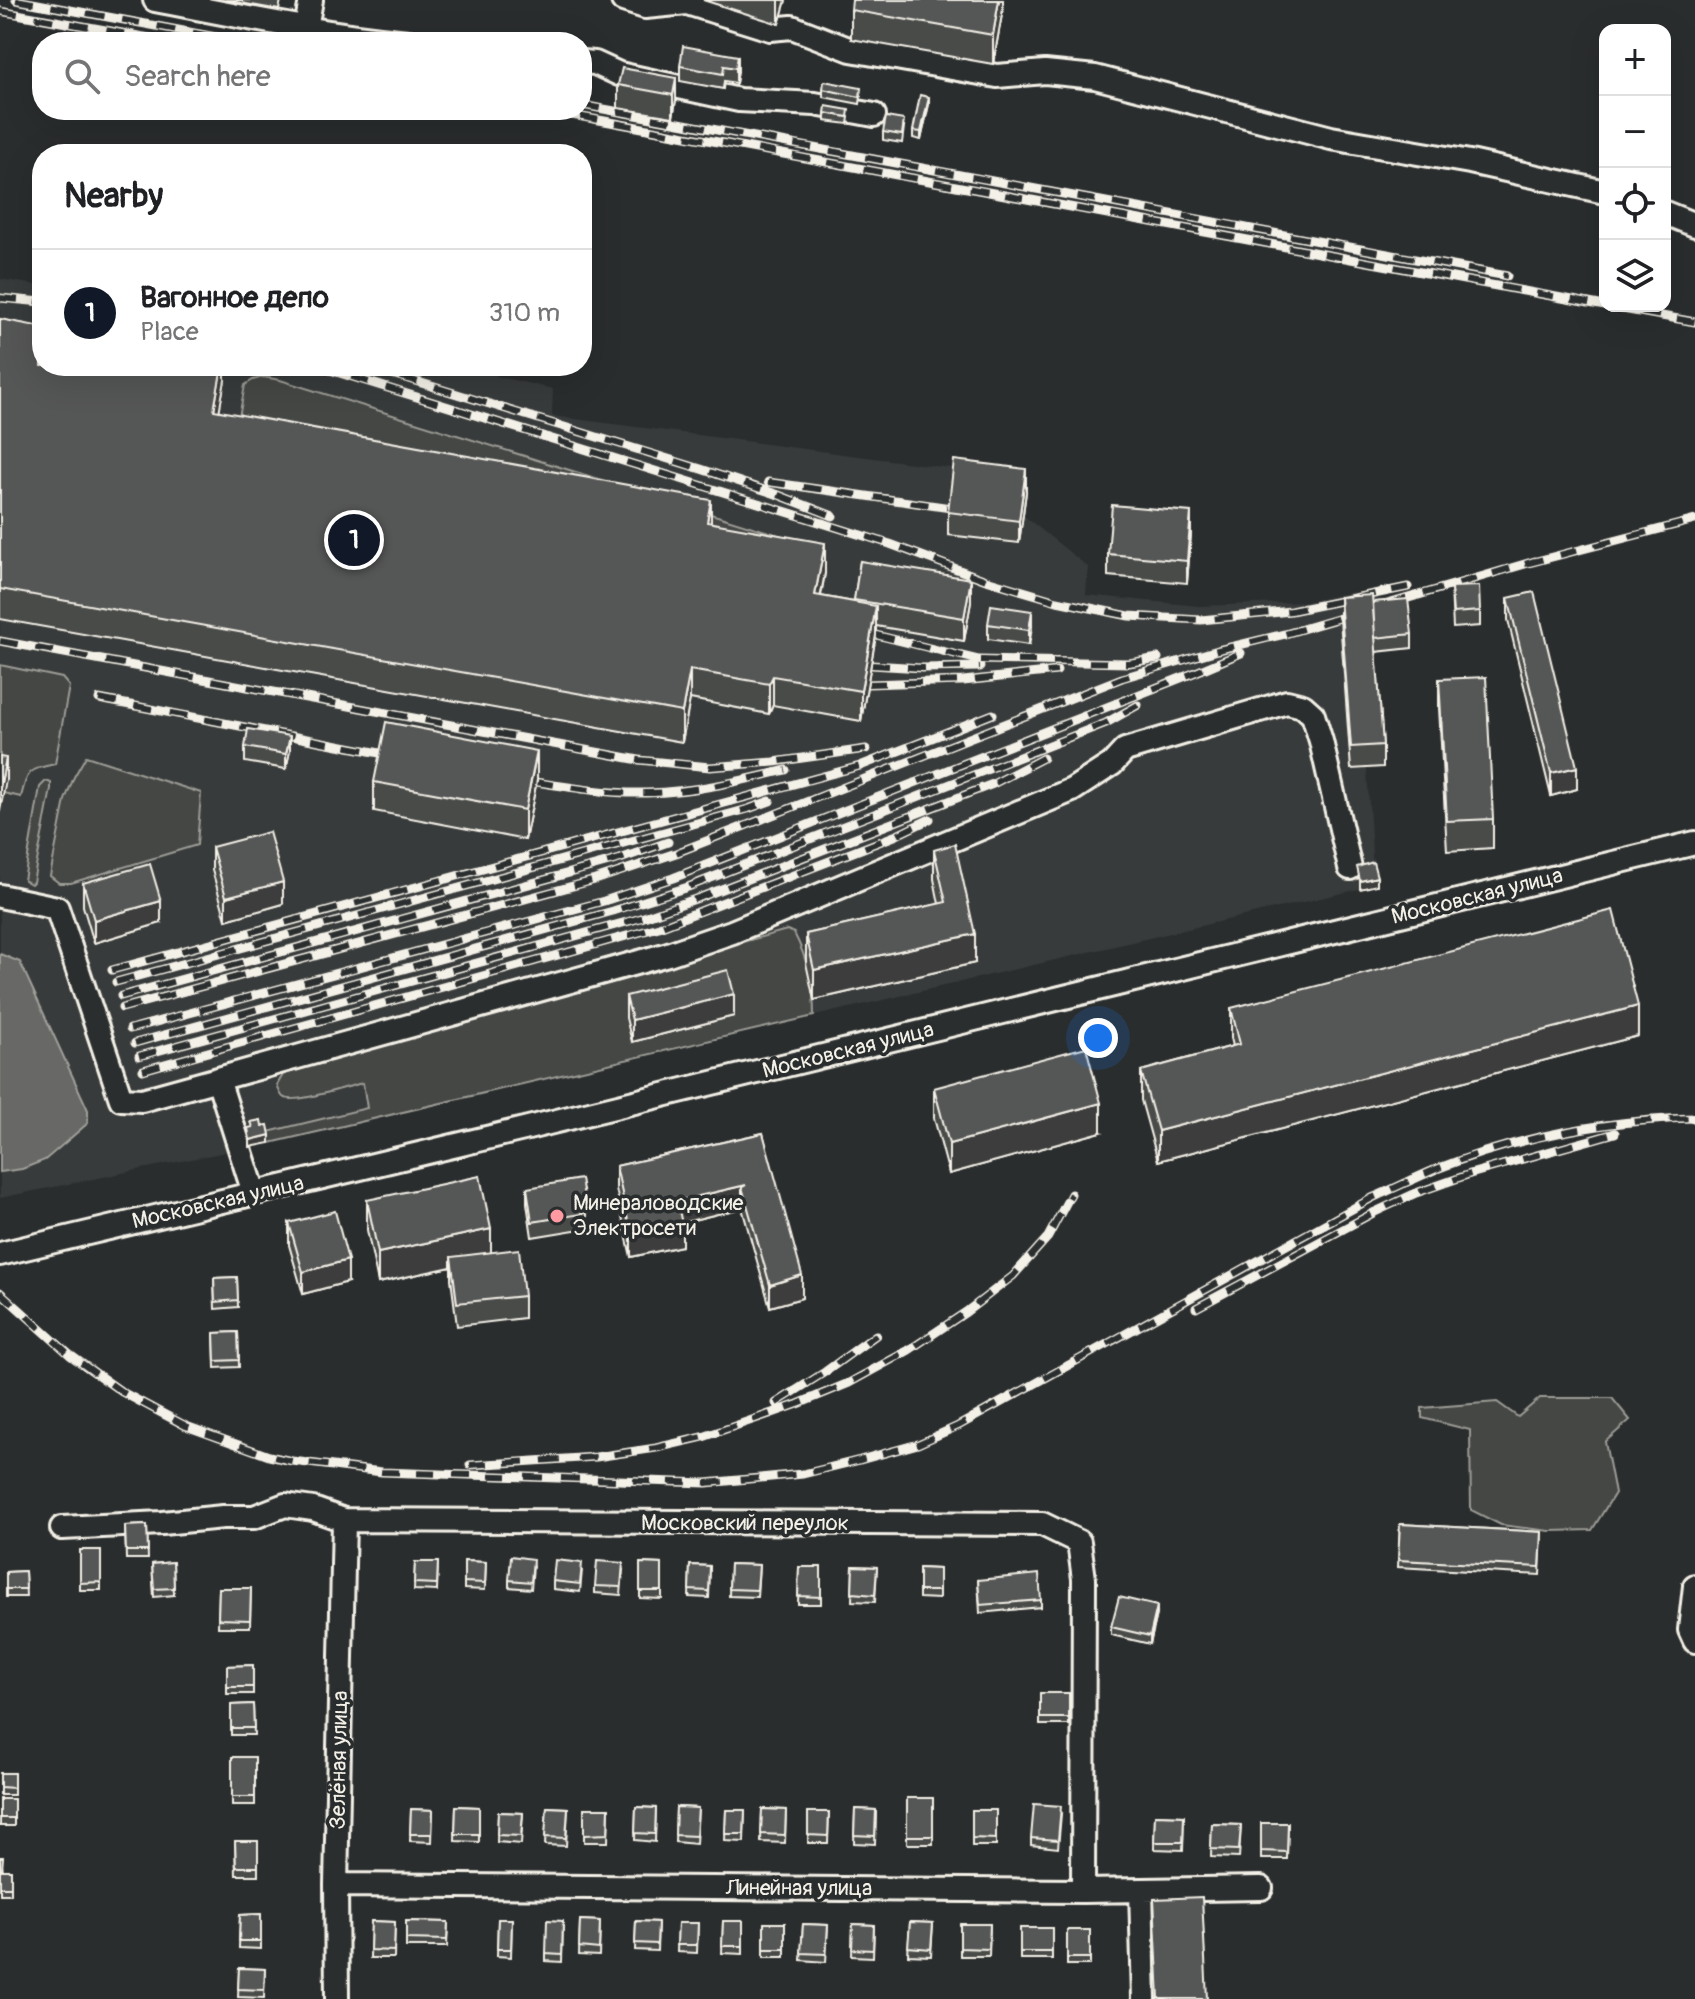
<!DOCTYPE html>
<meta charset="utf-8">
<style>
:root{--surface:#fff;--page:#f6f6f6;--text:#202124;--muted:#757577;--line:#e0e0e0;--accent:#111827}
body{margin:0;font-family:Pangolin,sans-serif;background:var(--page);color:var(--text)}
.controls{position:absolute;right:24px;top:24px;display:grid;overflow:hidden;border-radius:16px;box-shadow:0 8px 32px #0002}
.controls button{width:72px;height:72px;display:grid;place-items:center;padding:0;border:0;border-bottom:2px solid var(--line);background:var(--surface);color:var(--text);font:40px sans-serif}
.you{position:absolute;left:1098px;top:1038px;width:28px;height:28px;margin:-20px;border:6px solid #fff;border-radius:50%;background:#1a73e8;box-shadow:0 0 0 12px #1a73e833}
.badge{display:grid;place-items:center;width:52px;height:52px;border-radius:50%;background:var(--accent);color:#fff;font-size:26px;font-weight:700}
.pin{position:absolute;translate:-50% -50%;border:4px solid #fff;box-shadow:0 2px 8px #0006}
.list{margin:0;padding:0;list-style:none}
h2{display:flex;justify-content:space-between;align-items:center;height:104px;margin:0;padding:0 32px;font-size:34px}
h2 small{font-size:26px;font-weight:400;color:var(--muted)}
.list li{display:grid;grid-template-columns:52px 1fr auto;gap:24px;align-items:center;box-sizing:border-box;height:128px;padding:0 32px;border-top:2px solid var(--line)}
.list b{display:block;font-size:30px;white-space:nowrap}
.list p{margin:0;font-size:26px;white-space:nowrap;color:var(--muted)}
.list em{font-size:26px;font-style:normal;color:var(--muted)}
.icon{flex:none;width:44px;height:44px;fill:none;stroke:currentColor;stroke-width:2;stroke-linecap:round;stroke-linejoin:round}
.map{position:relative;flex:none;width:1695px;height:1999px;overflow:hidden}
.search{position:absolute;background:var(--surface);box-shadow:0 8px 32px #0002;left:32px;top:32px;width:560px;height:88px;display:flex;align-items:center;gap:20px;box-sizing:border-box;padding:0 28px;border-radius:32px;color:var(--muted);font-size:30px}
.panel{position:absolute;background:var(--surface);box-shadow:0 8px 32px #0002;left:32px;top:144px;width:560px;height:232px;border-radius:32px}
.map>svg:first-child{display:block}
.built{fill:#373a3a}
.green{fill:#444645;stroke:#9c9c96;stroke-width:2}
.water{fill:#676866;stroke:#9f9f9a;stroke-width:2}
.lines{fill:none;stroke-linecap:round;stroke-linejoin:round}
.minor-casing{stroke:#f4f1e8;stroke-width:28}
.minor{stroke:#2a2d2e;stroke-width:22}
.rail-casing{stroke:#f4f1e8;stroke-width:9}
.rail{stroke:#2a2d2e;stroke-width:6;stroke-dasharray:18;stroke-linecap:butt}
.wall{fill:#494b4a;stroke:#f4f1e8;stroke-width:2}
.shaded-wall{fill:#3c3d3c;stroke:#f4f1e8;stroke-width:2}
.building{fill:#555756;stroke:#f4f1e8;stroke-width:2}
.poi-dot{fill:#ff9aa2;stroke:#2a2d2e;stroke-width:3}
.labels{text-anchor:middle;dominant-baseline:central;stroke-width:7;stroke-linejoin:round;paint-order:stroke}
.street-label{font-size:22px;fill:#f4f1e8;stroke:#2a2d2e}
.poi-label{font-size:22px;fill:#f4f1e8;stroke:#2a2d2e;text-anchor:start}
</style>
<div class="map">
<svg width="1695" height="1999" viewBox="0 0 1695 1999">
<rect width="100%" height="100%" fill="#2a2d2e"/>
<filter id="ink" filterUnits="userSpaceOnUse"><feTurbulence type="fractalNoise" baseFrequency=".0125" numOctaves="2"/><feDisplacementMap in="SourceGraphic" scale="16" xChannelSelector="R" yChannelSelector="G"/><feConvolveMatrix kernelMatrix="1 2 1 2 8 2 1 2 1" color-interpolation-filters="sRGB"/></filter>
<g filter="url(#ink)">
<path class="built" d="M0,279L42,286V366H498L496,376L553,389L552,416L1027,478L1023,515L1088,567L1086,595L1199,606L1305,602L1353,592L1358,618L1372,617L1383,767L1367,769L1373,870L1377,885L270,1143L0,1198Z"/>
<path class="green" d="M263,377L280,380L785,537L825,569V573L707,552L234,444L245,385L253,380Z
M0,665L62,678L69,686L55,764C28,770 28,770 21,797L3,793L0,779Z
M86,756L201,793L197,845L71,883H59L50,876L65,800L74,777Z
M46,781L51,783V789L33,882L31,884L24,880L40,787Z
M787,930L794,933C807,958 814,988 814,1016L270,1143L268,1132L367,1108L363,1083C349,1086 293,1105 283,1097C280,1094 278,1088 277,1085L288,1066Z
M1540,1398H1612L1630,1420L1605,1442L1615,1493L1592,1530L1550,1531L1501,1525L1471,1510L1470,1430L1422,1418V1408L1497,1402L1518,1417Z"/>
<path class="water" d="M0,954L20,962L88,1110V1123L45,1160L22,1169L0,1172Z"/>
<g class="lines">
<g class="minor-casing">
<path id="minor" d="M155,0C239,16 323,34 408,42
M623,0L645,7L687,3L770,29L792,27L851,50L997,76L1045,72L1095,77L1331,138L1470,162L1605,192
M306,28L311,0
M582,62L595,63L619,74L739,100L815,104L874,115
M1665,213L1695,225
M0,896L57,908L121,1099L142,1100L218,1079L254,1193
M218,1079L668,954L732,932L1072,790L1112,764L1125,750L1287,702L1303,706L1313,715L1321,741L1350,868
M0,1254L524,1129L1695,843
M62,1528L162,1523L223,1517H254L285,1505L313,1509L344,1520L1042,1524L1079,1542L1084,1579L1083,1891
M1695,1586L1690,1630L1695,1641
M336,1885L1083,1891L1261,1888
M1141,1890L1144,1999
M337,1999L336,1885L344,1520"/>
</g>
<use href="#minor" class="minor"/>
<g class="rail-casing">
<path id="rail" d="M16,0L243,42
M0,11L172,42
M582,105L1507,276
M545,110L1605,306
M0,298L42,302
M1606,306L1695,322
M317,366L890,544L986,580L1057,601L1129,616L1201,620L1291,611L1408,587
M366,366L701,469L776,494L833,516
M768,482L951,508
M1525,564L1695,520
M876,635L979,660L1129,663L1158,658
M0,641L639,760L710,767L774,762L866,749
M871,665L922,668L980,667
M867,684L963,681L1057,671
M99,699L385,754
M536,782C573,788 609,794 647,793C694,792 741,781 786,770
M112,970L860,766L993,714
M116,982L748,809L770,801
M121,996L620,859L668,842
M122,1008L595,880L676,853L1122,678L1218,650L1285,634L1535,561
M130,1029L604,901L673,878L1196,672L1241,653
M135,1043L613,911L688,887L1106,723L1138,705
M139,1056L641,918L701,897L993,784L1043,758
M143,1070L659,927L897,835L930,819
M0,1292L70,1355L122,1392L186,1426L269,1456L292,1461L382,1472L706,1483L803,1474L860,1460L918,1444L958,1426L1372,1198C1393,1189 1413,1179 1434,1170C1516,1137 1607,1120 1695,1118
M1196,1308L1375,1212L1416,1193L1470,1174L1615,1133
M776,1403L825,1372L876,1335
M470,1465L596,1457L656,1448L703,1437L798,1404L849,1383L909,1350L966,1312L1013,1276L1048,1237L1071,1194"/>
</g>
<use href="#rail" class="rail"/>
</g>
<path class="wall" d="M225,0H281L279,10Z
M703,0H786L779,24Z
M1003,0V9L993,64L851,39V10Z
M738,56V71L736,83L724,81L723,89L680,81V66Z
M676,78V100L673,117L618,108V85Z
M823,89L861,96L860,104L823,97Z
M929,104L921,140L913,138V131Z
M825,113L849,117L848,124L825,121Z
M904,127L902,143L883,140V132Z
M0,319L225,366V380L219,411L711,523L825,573L821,596L854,602L860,561L971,602L964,641L876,626V635L861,721L773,705L769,714L690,699L682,742L0,619Z
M1026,492L1019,543L948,535V512Z
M1191,534L1187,583L1108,576V554Z
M1451,587L1480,611V626L1453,628Z
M1340,597L1373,602L1412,634V648L1376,652L1383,745V767L1351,769L1340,619Z
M1508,598L1577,789L1551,796L1508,620Z
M988,624L1032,626L1029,645L988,639Z
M1439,679L1493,819V848L1447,851L1439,708Z
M245,747L290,751L286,769L245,762Z
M537,780L525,840L374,811V782Z
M212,847L283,904L226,920L212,870Z
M934,850L975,963L814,1000L806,963V934L939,904L934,879Z
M83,883L161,923L94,943L83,906Z
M626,996L734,1016L632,1042L626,1018Z
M1231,1008L1638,1036L1158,1161L1141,1100V1071L1233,1046L1231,1038Z
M934,1088L1101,1132L949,1174L934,1118Z
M763,1133L802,1298L770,1307L742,1208L681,1223L682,1246L631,1257L616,1189V1166Z
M527,1188L587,1213V1228L532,1237L527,1203Z
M367,1200L491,1252L524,1296V1318L457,1326L451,1279V1267L378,1283L367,1230Z
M289,1223L348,1282L303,1294L289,1245Z
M237,1277L238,1307L215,1309L214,1278Z
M238,1332L239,1367L215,1368L214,1333Z
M1400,1524L1542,1532L1540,1575L1398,1567Z
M147,1525L148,1559H126L125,1526Z
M80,1550H101V1590H80Z
M464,1561L486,1562L485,1590L464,1589Z
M173,1562L174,1595L154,1597L152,1564Z
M415,1562H438L437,1591L414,1590Z
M640,1563L662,1564V1599L640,1598Z
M730,1564L759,1565L757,1597L729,1596Z
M690,1565L710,1566L709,1598L689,1597Z
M533,1566L531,1589L509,1587V1580Z
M853,1566L877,1567L875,1602L852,1601Z
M799,1567H821V1604H798Z
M919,1568L939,1569V1599L919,1598Z
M582,1570L580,1592L553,1589V1581Z
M623,1570L621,1595L595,1593V1586Z
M25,1571L26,1597H6V1572Z
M978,1580L1041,1600V1607L980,1613Z
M219,1588H251L250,1627H218Z
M1157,1614L1150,1644L1111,1635V1627Z
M253,1665V1694H227V1666Z
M1040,1693H1069V1725H1040Z
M253,1704L254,1735H231V1705Z
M232,1757H255V1805H232Z
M0,1773H14V1795H0Z
M907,1798H933V1844H907Z
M0,1799H14V1826H0Z
M456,1806L479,1807V1842L455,1841Z
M547,1807L568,1808L566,1846L545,1845Z
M636,1807L656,1808L655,1842L635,1840Z
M676,1807L698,1808L696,1844L675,1842Z
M584,1808H609L608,1842H584Z
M411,1809L433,1810L432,1842L410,1841Z
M762,1809L786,1810L785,1843L761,1842Z
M855,1809L876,1810L875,1844L854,1843Z
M726,1810H745L744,1842L725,1841Z
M972,1810H996V1846H972Z
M498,1812L523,1813L521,1844L497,1842Z
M808,1812H829L828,1843H808Z
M1061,1814L1058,1848L1031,1845V1838Z
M1155,1815L1184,1816L1183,1850L1154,1849Z
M1261,1823H1288L1287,1859H1261Z
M1212,1824L1241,1825L1239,1858L1211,1857Z
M235,1841H258V1875H236Z
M0,1857L3,1870H11V1894H0Z
M1154,1899L1207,1999H1157L1154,1929Z
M261,1914V1949L239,1948L240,1915Z
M498,1919H512L511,1957L497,1956Z
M580,1920L600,1921L599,1956L579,1955Z
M371,1921L395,1922L394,1958H370Z
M406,1921L448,1922L447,1947H406Z
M563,1921L562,1962L546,1961V1954Z
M636,1921L658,1922L657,1951L635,1950Z
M723,1921H743V1954L722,1953Z
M910,1922L933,1923L931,1956L908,1955Z
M678,1923H698L697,1953L677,1952Z
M764,1923H785V1957H764Z
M803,1924L828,1925L826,1962L801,1960Z
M853,1924L874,1925L873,1957L852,1956Z
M960,1924H990L989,1956H960Z
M1020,1928H1052V1959H1020Z
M1067,1930H1090V1965H1067Z
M239,1968L265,1969L264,1998L238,1997Z"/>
<path class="shaded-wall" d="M779,0H786L779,24Z
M999,0H1003V9L993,64V35Z
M738,56V71L736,83V68Z
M676,78V100L673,117V95Z
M929,97V104L921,140V132Z
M222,366H225V380L214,440V410Z
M1026,469V492L1019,543V521Z
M711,500V529L707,522Z
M1191,512V534L1187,583V561Z
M825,543V573L815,624V595Z
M971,579V602L964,641V618Z
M876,606V635L861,721V691Z
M1032,611V626L1029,645V630Z
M690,670V699L682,742V712Z
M773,676V705L769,714V684Z
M290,736V751L286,769V754Z
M537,751V780L525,840V810Z
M6,758V780L0,811V788Z
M1577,767V789L1551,796V773Z
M1377,877V885L1360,889V881Z
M283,882V904L226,920V897Z
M161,901V923L94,943V920Z
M975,934V963L814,1000V970Z
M734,994V1016L632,1042V1020Z
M1638,1006V1036L1158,1161V1131Z
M1101,1103V1132L949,1174V1144Z
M270,1135V1143L250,1147V1140Z
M746,1185L742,1187V1208L677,1224V1201Z
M682,1224V1246L631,1257V1234Z
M491,1229V1259L451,1257V1267L378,1283V1253Z
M348,1260V1282L303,1294V1272Z
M802,1275V1298L770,1307V1285Z
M1157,1606V1614L1150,1644V1636Z"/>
<path class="building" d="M852,0H999L993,35L851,10Z
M683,46L738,56L736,68L724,66L723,74L680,66Z
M622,68L676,78L673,95L618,85Z
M824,81L861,88L860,97L823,89Z
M920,95L929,97L921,132L913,131Z
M826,106L849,110L848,117L825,113Z
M886,117L904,120L902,135L883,132Z
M0,319L42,327V366H222L214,410L711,500L707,522L825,543L815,595L876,606L861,691L773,676L769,684L690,670L682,712L0,589Z
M954,460L1026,469L1019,521L948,512Z
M1112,505L1191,512L1187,561L1108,554Z
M860,561L971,579L964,618L854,600Z
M1479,586L1480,611L1453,613L1451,587Z
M1534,592L1577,767L1551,773L1508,598Z
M1372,595L1383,745L1351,747L1340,597Z
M1408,599L1412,634L1375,638L1373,602Z
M991,605L1032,611L1029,630L988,624Z
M1486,677L1493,819L1447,821L1439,679Z
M386,722L537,751L525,810L374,782Z
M248,729L290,736L286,754L245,747Z
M0,757L6,758L0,788Z
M269,832L283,882L226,897L212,847Z
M955,844L975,934L814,970L806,934L946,902L934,850Z
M1373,862L1377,877L1360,881L1357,867Z
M150,864L161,901L94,920L83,883Z
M1613,910L1638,1006L1158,1131L1141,1071L1240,1044L1231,1008Z
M728,970L734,994L632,1020L626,996Z
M1086,1047L1101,1103L949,1144L934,1088Z
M261,1120L262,1126L268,1125L270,1135L250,1140L248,1128L253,1127L251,1122Z
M763,1133L802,1275L770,1285L742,1187L746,1185L677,1201L682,1224L631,1234L616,1166Z
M480,1176L491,1229L378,1253L367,1200Z
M581,1179L587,1213L532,1222L527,1188Z
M335,1211L348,1260L303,1272L289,1223Z
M519,1249L524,1296L457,1303L451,1257Z
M237,1277L238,1300L215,1302L214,1278Z
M238,1332L239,1360L215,1361L214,1333Z
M1400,1524L1542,1532L1540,1567L1398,1560Z
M147,1525L148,1551H126L125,1526Z
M80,1550H101V1582L80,1583Z
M511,1556L533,1559L531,1582L509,1580Z
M555,1560L582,1563L580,1584L553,1581Z
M464,1561L486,1562L485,1583L464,1582Z
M597,1561L623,1563L621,1587L595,1586Z
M173,1562L174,1588L154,1589L152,1564Z
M415,1562H438L437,1584L414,1583Z
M640,1563L662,1564V1591H640Z
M730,1564L759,1565L757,1590L729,1589Z
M690,1565L710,1566L709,1591L689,1590Z
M853,1566L877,1567L875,1595L852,1593Z
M799,1567H821V1597L798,1596Z
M919,1568L939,1569V1591H919Z
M25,1571L26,1589H6V1572Z
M1039,1574L1041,1600L980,1605L978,1580Z
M219,1588H251L250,1620L218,1619Z
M1119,1597L1157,1606L1150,1636L1111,1627Z
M253,1665V1687H227V1666Z
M1040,1693H1069V1718H1040Z
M253,1704L254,1728H231V1705Z
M232,1757H255V1797H232Z
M0,1773H14V1788L0,1787Z
M907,1798H933V1836H907Z
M0,1799H14V1818H0Z
M1034,1804L1061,1806L1058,1840L1031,1838Z
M456,1806L479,1807V1834H455Z
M547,1807L568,1808L566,1838L545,1837Z
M636,1807L656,1808L655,1834L635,1833Z
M676,1807L698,1808L696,1836L675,1835Z
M584,1808H609L608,1834L584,1835Z
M411,1809L433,1810L432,1834H410Z
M762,1809L786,1810L785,1835L761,1834Z
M855,1809L876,1810L875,1836L854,1835Z
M726,1810H745L744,1834H725Z
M972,1810H996V1839L972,1838Z
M498,1812L523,1813L521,1836L497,1835Z
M808,1812H829L828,1836L808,1835Z
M1155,1815L1184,1816L1183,1842H1154Z
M1261,1823H1288L1287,1852L1261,1851Z
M1212,1824L1241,1825L1239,1850L1211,1849Z
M235,1841H258V1867H236Z
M0,1857H3L2,1870H11V1887H0Z
M1202,1897L1207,1999H1159L1154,1899Z
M261,1914V1941H239L240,1915Z
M498,1919H512L511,1949H497Z
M547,1920L563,1921L562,1955L546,1954Z
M580,1920L600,1921L599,1949L579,1947Z
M371,1921L395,1922L394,1951L370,1950Z
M406,1921L448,1922L447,1940L406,1939Z
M636,1921L658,1922L657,1944L635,1943Z
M723,1921H743V1946H722Z
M910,1922L933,1923L931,1949L908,1947Z
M678,1923H698L697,1945H677Z
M764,1923H785V1949H764Z
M803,1924L828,1925L826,1954L801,1953Z
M853,1924L874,1925L873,1950L852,1949Z
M960,1924H990L989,1949L960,1948Z
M1020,1928H1052V1952H1020Z
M1067,1930H1090V1958H1067Z
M239,1968L265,1969L264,1990L238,1989Z"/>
</g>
<circle class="poi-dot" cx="557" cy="1216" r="8"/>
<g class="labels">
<g class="street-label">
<text transform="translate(1477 896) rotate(-14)">Московская улица</text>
<text transform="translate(848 1050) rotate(-14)">Московская улица</text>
<text transform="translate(218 1202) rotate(-13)">Московская улица</text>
<text x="745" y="1523">Московский переулок</text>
<text transform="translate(339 1760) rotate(-89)">Зелёная улица</text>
<text x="799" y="1888">Линейная улица</text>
</g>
<g class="poi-label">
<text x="573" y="1203">Минераловодские<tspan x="573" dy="25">Электросети</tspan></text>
</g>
</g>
</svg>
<div class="controls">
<button>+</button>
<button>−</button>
<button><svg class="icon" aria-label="locate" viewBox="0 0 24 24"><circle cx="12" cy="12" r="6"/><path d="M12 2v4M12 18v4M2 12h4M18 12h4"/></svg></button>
<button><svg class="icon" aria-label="layers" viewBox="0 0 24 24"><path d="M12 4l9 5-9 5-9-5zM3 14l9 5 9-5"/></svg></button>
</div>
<div class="you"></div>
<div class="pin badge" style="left:354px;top:540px">1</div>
<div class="search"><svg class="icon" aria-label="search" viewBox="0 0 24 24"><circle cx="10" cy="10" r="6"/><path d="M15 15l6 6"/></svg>Search here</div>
<section class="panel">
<h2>Nearby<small></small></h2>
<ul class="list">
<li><span class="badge">1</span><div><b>Вагонное депо</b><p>Place</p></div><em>310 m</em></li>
</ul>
</section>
</div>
